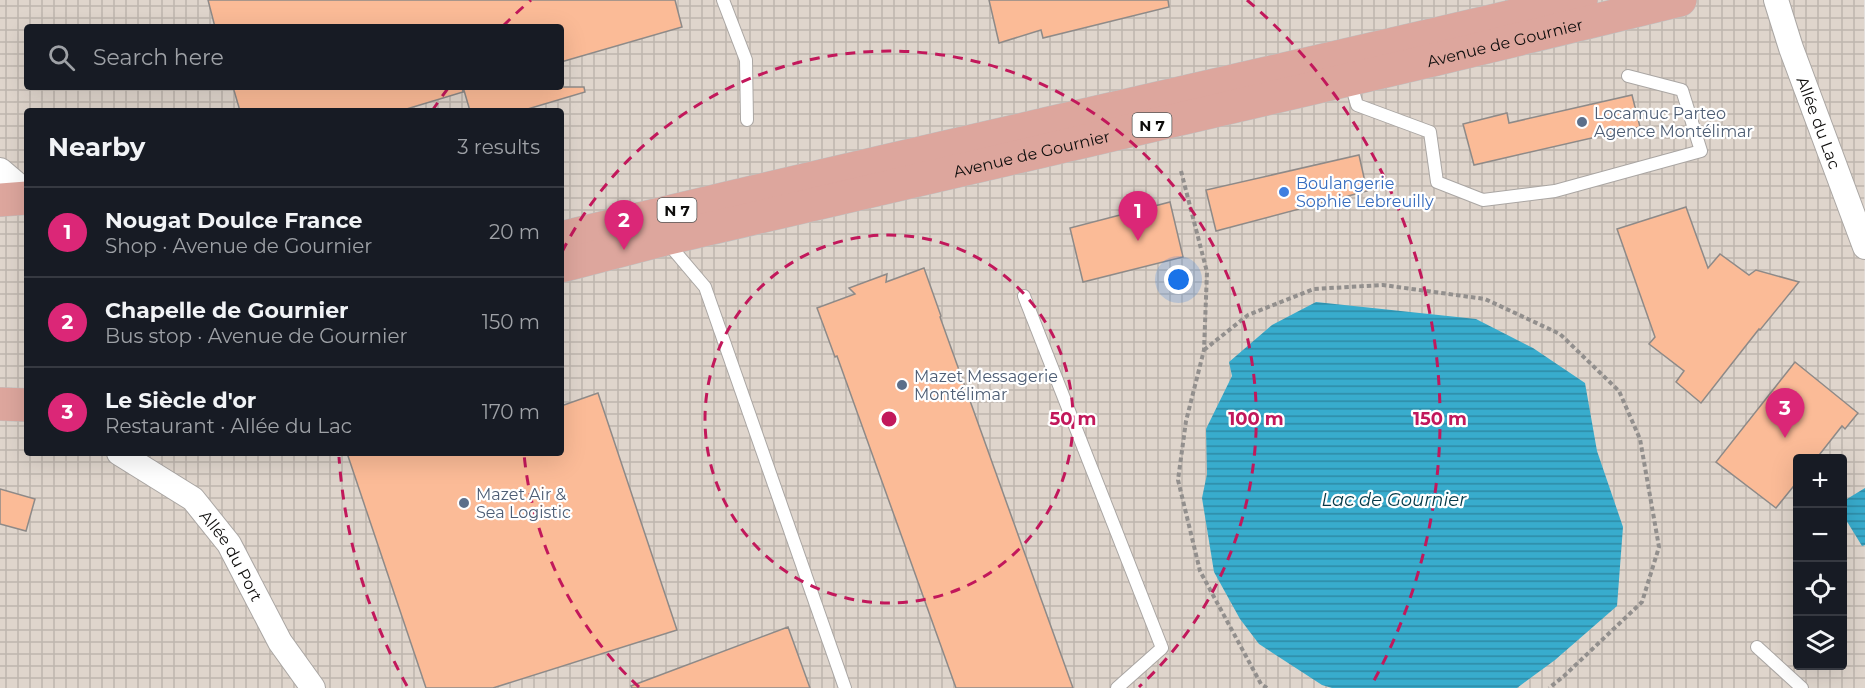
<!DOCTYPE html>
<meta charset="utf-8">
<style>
:root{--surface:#171b24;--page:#242831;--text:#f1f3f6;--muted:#9ea1a6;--line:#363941;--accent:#db2777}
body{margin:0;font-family:Montserrat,sans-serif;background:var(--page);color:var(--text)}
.controls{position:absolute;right:18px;bottom:18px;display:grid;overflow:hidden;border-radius:6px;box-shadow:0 6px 24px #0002}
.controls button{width:54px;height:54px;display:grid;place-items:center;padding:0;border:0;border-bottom:2px solid var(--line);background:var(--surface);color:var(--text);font:30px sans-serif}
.you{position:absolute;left:1179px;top:280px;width:21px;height:21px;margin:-15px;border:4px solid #fff;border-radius:50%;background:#1a73e8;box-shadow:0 0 0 9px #1a73e833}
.badge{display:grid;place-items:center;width:39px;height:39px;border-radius:50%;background:var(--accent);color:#fff;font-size:20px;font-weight:700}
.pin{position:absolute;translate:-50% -50px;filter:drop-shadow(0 2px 3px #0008)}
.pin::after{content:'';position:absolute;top:32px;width:21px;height:18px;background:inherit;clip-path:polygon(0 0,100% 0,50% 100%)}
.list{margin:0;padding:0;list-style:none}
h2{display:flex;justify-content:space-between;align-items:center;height:78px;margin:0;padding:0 24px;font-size:26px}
h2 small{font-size:20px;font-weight:400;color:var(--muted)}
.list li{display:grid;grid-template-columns:39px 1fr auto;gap:18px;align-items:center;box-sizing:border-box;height:90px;padding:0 24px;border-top:2px solid var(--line)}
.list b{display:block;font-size:22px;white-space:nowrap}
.list p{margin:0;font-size:20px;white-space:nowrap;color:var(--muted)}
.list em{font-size:20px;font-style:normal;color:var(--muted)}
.icon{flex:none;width:33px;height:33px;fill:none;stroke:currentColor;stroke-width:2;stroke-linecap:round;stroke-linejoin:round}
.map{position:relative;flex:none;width:1865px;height:688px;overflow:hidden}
.search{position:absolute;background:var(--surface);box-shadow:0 6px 24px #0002;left:24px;top:24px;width:540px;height:66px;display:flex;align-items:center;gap:15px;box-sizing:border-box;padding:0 21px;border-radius:6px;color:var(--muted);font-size:22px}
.panel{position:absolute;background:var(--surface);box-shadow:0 6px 24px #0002;left:24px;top:108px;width:540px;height:348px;border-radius:6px}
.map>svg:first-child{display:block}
.industrial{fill:url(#industrial-grid);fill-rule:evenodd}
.water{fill:url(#water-rules)}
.building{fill:#fbbb97;stroke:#8e8a88;stroke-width:1.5}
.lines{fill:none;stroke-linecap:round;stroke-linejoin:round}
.service-casing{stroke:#aaa6a3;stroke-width:14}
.minor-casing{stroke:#aaa6a3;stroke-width:26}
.primary-casing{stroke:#c0c0c0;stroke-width:34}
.path{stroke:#928f8d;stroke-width:4;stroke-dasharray:4.5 3;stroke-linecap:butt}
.service{stroke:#fff;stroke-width:12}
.minor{stroke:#fff;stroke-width:24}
.primary{stroke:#dda69d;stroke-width:33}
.ring{fill:none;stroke:#c2185b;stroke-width:3;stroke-dasharray:10 8}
.service-dot{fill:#5c6f8a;stroke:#fff;stroke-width:2}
.shop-dot{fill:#3f7fe0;stroke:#fff;stroke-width:2}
.labels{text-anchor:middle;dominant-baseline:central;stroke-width:4.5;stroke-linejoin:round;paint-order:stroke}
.shield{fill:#fff;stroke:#565655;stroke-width:1.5}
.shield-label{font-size:15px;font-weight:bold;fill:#0e0d0c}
.street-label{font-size:16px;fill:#0e0d0c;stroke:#fff}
.service-label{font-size:16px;fill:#4e5e75;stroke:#fff;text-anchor:start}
.shop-label{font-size:16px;fill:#366cbe;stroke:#fff;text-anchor:start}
.water-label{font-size:18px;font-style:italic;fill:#053a48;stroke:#fff}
.centre{fill:#c2185b;stroke:#fff;stroke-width:3}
.ring-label{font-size:18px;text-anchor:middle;font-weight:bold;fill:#c2185b;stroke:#fff;stroke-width:4.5;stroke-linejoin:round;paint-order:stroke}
</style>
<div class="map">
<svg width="1865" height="688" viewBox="0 0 1865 688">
<defs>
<pattern id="industrial-grid" width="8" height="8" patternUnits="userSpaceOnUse" patternTransform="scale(1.5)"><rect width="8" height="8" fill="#dfd5cc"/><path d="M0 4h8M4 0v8" fill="none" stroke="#beb6ae"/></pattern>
<pattern id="water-rules" width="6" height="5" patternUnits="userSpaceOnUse" patternTransform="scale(1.5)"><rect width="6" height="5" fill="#38accd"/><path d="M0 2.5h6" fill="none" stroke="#2e8aa5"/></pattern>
</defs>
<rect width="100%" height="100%" fill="#e5e1de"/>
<path class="industrial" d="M0,0H1864L1865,688H0ZM27,27H561V87H27ZM27,111H561V453H27ZM1798,458H1842V666H1798Z"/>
<path class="water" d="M1316,302L1476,319L1533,348L1585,383L1597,451L1623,527L1617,606L1555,660L1517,688H1332L1322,685L1259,644L1240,619L1214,572L1202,498L1207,474L1206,429L1232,376L1229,362L1272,325Z
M1865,488V545L1862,546L1843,515L1842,502Z"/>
<path class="building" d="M208,0H675L682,27L561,62V27H215Z
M989,0H1168L1169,7L1043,38L1041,30L999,43Z
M233,87H462L463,92L400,111H240Z
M463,87H584L585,92L521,111H470Z
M1632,95L1640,127L1474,165L1463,124L1507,113L1509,123Z
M1359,155L1367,191L1216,231L1206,190Z
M1170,202L1183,257L1083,282L1070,228Z
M1686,207L1708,268L1720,254L1749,275L1756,270L1799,282L1760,330L1759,329L1701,403L1676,382L1684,371L1649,344L1655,337L1617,229Z
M924,268L941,316L940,317L1073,688H956L837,356L835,357L817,308L855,294L849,288L887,274L886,282Z
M1795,362L1858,413L1845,429L1842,426L1816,459H1797V482L1776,508L1716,462Z
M598,393L677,630L493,688H426L347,453H561V406Z
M0,489L35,499L26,531L0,524Z
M788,627L810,688H632L631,686Z"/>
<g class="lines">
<g class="service-casing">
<path id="service" d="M723,0L746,60L747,120
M1350,80L1357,105L1430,132L1437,182L1483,200L1555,191L1701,151L1682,90L1628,76
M666,241L705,287L845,688
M1024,296L1162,648L1117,688
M1757,647L1802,688"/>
</g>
<g class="minor-casing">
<g id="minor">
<path id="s1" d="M1776,0L1791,48L1865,247"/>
<path d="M0,170L27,193"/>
<path id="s2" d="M119,453L193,499L229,544L280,642L313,688"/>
</g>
</g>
<g class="primary-casing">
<g id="primary">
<path d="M0,200L27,198"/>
<path d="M561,238C900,155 1241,81 1581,0"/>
<path id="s3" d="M561,266L665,239L1433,60L1680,0"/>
<path d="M0,404L27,405"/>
</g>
</g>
<path class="path" d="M1181,171L1207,272L1204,350L1186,421L1178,480L1200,571L1261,684L1267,688
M1204,350L1248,315L1314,289L1383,285L1485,299L1560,334L1619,391L1640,439L1659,547L1642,602L1564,676L1549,688"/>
<use href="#service" class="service"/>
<use href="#minor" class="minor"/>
<use href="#primary" class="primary"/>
</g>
<g class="ring">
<circle cx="889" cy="419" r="184"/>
<path d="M639 687A367 367 0 0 1 524 454M562 252A367 367 0 1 1 1139 687"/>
<path d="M407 686A551 551 0 0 1 339 457M432 111A551 551 0 0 1 449 87M503 26A551 551 0 0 1 531 0M1247 0A551 551 0 0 1 1371 686"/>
</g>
<g class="service-dot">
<circle cx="1582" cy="122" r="6"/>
<circle cx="902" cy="385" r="6"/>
<circle cx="464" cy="503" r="6"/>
</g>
<circle class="shop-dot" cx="1284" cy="192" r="6"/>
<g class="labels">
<g class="shield">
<rect x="1132.5" y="113" width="39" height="24" rx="4.5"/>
<rect x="657.5" y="198" width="39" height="24" rx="4.5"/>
</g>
<g class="shield-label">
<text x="1152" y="125">N 7</text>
<text x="677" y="210">N 7</text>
</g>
<g class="street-label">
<text stroke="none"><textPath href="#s3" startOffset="970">Avenue de Gournier</textPath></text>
<text stroke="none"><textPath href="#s1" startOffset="130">Allée du Lac</textPath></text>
<text stroke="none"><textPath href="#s3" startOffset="484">Avenue de Gournier</textPath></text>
<text stroke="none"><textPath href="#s2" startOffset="156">Allée du Port</textPath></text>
</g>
<g class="service-label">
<text x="1594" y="113">Locamuc Parteo<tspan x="1594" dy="18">Agence Montélimar</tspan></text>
<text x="914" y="376">Mazet Messagerie<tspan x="914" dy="18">Montélimar</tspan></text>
<text x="476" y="494">Mazet Air &amp;<tspan x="476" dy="18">Sea Logistic</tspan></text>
</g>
<g class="shop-label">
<text x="1296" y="183">Boulangerie<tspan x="1296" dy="18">Sophie Lebreuilly</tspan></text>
</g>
<g class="water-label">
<text x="1394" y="500">Lac de Gournier</text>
</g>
</g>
<circle cx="889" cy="419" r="9" class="centre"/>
<g class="ring-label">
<text x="1073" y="425">50 m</text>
<text x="1256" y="425">100 m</text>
<text x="1440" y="425">150 m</text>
</g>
</svg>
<div class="controls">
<button>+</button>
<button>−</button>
<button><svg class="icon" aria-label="locate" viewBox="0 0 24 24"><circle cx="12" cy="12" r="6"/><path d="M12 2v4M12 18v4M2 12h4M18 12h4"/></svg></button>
<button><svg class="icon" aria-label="layers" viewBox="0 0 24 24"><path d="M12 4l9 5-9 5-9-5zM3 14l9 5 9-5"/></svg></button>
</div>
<div class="you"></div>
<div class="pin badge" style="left:1138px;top:241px">1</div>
<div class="pin badge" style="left:624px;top:250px">2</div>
<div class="pin badge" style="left:1785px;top:438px">3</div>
<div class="search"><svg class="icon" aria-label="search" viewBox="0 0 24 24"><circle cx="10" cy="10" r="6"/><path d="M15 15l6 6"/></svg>Search here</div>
<section class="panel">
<h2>Nearby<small>3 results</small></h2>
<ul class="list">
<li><span class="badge">1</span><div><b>Nougat Doulce France</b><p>Shop · Avenue de Gournier</p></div><em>20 m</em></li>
<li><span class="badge">2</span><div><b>Chapelle de Gournier</b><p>Bus stop · Avenue de Gournier</p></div><em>150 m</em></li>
<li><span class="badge">3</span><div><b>Le Siècle d'or</b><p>Restaurant · Allée du Lac</p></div><em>170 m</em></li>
</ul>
</section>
</div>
